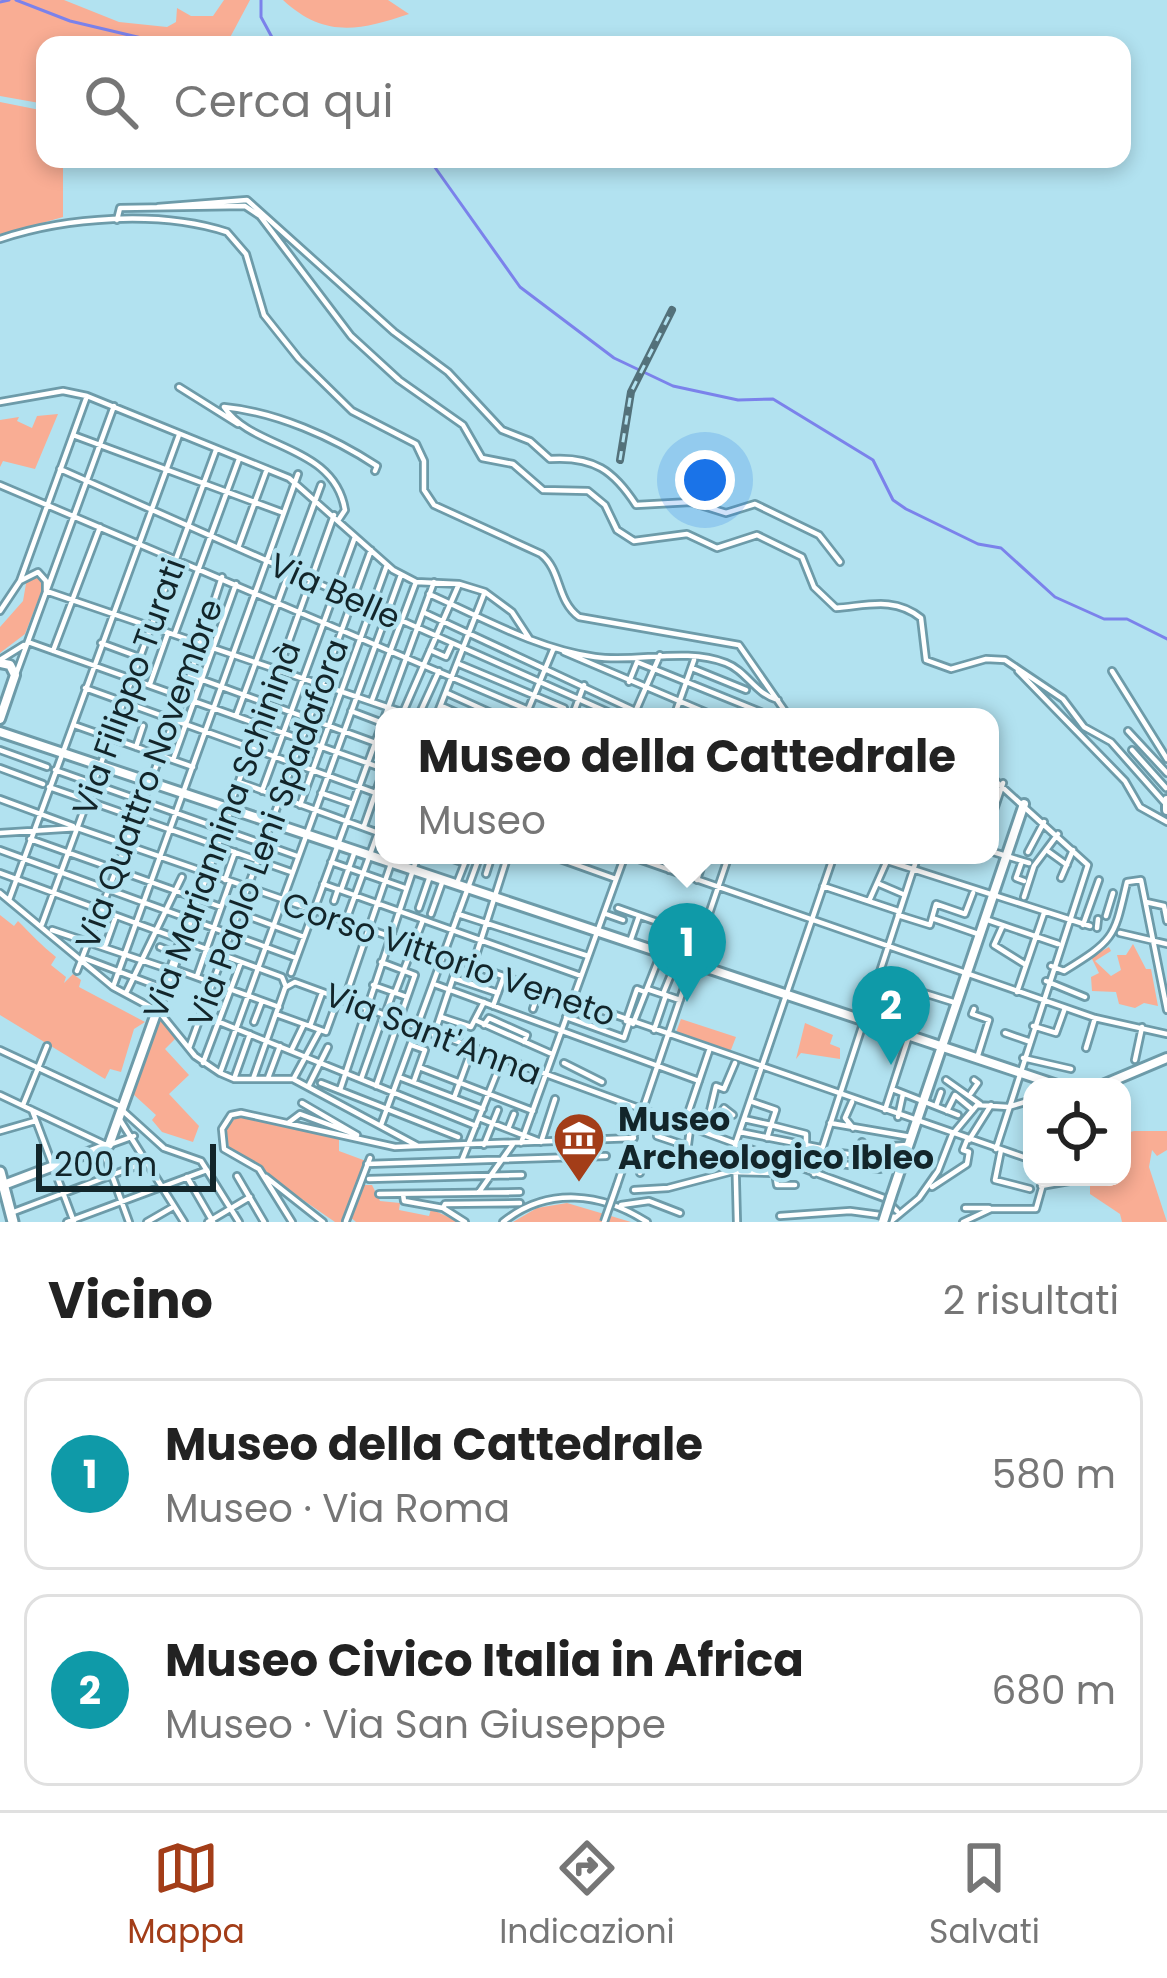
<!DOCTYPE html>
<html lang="it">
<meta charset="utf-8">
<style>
:root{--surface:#fff;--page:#f2f2f2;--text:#222;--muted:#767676;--line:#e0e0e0;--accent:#a33d18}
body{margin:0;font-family:Poppins,sans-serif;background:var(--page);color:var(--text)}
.controls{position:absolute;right:36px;bottom:36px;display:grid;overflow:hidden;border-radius:24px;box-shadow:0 6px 18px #0003}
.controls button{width:108px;height:108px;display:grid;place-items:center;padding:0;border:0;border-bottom:3px solid var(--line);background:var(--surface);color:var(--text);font:60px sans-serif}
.scale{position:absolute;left:36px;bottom:30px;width:180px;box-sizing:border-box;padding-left:12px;border:6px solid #12252a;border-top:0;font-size:33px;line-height:42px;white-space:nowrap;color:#12252a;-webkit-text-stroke:9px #b2e2f0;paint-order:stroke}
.you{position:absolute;left:705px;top:480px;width:42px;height:42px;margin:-30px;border:9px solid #fff;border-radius:50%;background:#1a73e8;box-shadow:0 0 0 18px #1a73e833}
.badge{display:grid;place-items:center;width:78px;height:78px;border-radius:50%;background:var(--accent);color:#fff;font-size:39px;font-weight:700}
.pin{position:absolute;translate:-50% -99px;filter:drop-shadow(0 3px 6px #0008)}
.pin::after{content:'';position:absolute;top:63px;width:42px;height:36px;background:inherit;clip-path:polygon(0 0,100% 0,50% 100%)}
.popup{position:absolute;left:375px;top:708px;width:624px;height:156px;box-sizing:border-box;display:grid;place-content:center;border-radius:24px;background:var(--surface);filter:drop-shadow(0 3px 9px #0005);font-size:39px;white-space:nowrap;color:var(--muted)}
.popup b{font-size:45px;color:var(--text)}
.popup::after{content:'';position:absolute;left:50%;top:100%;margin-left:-24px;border:24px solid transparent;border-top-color:var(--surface)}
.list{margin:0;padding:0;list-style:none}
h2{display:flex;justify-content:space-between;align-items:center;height:156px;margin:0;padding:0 48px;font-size:51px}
h2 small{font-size:39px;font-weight:400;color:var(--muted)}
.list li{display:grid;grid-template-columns:78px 1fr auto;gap:36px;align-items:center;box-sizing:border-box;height:192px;margin:0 24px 24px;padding:0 24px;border:3px solid var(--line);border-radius:24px}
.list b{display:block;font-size:45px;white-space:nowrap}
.list p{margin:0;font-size:39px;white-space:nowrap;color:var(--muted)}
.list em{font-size:39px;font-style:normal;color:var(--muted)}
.icon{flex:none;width:66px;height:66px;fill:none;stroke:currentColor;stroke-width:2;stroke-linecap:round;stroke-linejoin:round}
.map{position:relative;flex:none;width:1167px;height:1222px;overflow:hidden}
.search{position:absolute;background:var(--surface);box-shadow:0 6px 18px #0003;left:36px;right:36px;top:36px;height:132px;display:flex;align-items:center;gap:30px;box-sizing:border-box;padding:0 42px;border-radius:24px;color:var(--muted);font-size:45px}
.sheet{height:588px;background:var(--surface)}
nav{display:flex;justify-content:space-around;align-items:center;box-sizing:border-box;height:168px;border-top:3px solid var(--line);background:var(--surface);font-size:33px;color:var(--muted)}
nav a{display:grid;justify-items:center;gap:6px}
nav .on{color:var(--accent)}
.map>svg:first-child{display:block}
.green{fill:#f9ad94}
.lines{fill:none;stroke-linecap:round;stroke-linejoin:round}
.stream{stroke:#7b82eb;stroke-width:3}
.street-casing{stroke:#6d9ba9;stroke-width:10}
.secondary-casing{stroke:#6d9ba9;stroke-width:14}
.primary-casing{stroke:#6d9ba9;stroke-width:15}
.street{stroke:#fff;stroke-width:4.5}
.secondary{stroke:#fff;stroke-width:8}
.primary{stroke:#fff;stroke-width:9}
.rail-casing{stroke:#53717a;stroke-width:8}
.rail{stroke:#b2e2f0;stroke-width:3;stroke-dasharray:9;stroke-linecap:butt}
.street-bridge-casing{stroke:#6d9ba9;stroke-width:10;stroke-linecap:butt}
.secondary-bridge-casing{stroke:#6d9ba9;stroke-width:14;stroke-linecap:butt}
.street-bridge{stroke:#fff;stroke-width:4.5}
.secondary-bridge{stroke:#fff;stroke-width:8}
.labels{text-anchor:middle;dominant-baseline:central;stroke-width:9;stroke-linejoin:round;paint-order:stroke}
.street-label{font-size:33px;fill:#12252a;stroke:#b2e2f0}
.poi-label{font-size:33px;font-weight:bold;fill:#12252a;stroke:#b2e2f0;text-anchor:start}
</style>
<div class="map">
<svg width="1167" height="1222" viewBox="0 0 1167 1222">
<rect width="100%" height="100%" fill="#b2e2f0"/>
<path class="green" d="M0,0H64L119,22L167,27L176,22L177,8L191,16H213L224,0H250L226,45H45V104L0,96Z
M283,0H388L409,14C359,31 324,38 283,0Z
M0,102L45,111V159H63V217L0,235Z
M58,414L35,469L3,461L0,467V420L19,417L17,421L32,428L37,416Z
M38,577L44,585L25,634L0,653V627L23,601L27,578Z
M0,915L14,926L18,921C31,934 41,945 56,957L51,965L66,977L64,983L73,974L81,980L79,987L145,1022L134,1029L121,1072L110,1069L105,1079L0,1015Z
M1133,944L1146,969H1151L1158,1006L1144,1003L1135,1008L1119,1004L1116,992L1092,991L1091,977L1099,973L1091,957L1109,947L1111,951L1095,961L1111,976L1121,970L1117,955H1126Z
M159,1016L176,1038L165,1049L189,1075L169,1094L199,1126L193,1142L162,1132L152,1120L156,1115L133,1094Z
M681,1019L736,1037L729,1055L675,1035Z
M805,1023L833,1035L830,1044L840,1048V1059L801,1053L796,1059Z
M239,1115L339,1138V1151L366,1161L343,1222H335L229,1149L226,1127Z
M1134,1131H1167V1150L1157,1156L1152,1150L1149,1167L1167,1222H1122L1120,1214L1090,1194V1184L1078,1177H1122V1134Z
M362,1185H372L380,1201L400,1203L399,1210L429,1216L431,1209L459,1222H356L349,1216Z
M567,1203L631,1222H513L537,1208Z"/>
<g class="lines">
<path class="stream" d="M16,0L70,21L171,45
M261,0V17L274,41
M0,2L9,0
M253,45L262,41L281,45
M429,159L520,287L614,358L673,386L738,400L773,399L873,460L893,500L906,509L978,544L1001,548L1055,597L1104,619H1127L1167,639"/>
<g class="street-casing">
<path id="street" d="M158,207L247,200L394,332L448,372L502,430L530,441L550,459C594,456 614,471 636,505L691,502L726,513L755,504L819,535L840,562
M117,220L120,208L245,206L260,216L351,336L399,380L463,425L482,458L513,464L543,490L588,491L605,505L617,530L634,541L687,534L717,548L757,535L802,557L814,587L836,608C866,606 894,596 921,618L926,660L951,669L986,659L1005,660L1063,699L1084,727L1111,742L1164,802
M0,239C66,217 159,210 227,232L246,254L264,315L299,359L352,411L416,444L424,461V490L434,505L541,554C562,571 556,600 579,617L739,645L789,717
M179,387L238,424
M0,402L63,391L87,396L289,478L393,570L416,582L459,584L485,592L512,612L529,638
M73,435L281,512
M60,469L610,713
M0,485L545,717
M339,519L345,510C334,444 252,450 224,407C276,412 333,437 377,466L375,471
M238,548L267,469
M20,581L38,572L46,581V591L416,717
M429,594C483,618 537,649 595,657C637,663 685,647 726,663C747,671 755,694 778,700
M0,611L20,581L87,396
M425,613L648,717
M175,633L239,459
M28,642L384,769
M101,643L139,657
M430,650L446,657L451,646
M53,651L100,527
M564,652L717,717
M0,660L24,645
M459,664L564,708
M692,668L746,690
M1018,671L1125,781L1140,807L1167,822
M1112,671L1167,759
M192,676L384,746
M15,677L114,406
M629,682L637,662L773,717
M150,684L168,633
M85,688L384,796
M447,693L500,717
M372,700L416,582
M444,707L466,717
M404,710L459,584
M351,711L380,722
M236,716L321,485
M418,717L439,671
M436,717L484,594
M525,717L553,650
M572,717L584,685
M633,717L660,655
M674,717L694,660
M74,725L193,767
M1128,731L1167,773
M136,747L143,726
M0,750L47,767
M1132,750L1166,788
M173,760L236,584
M0,768L43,784
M55,770L297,856
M990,776L1088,865L996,1149
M239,782L384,835
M49,787L291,872
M262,791L355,537
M321,793L350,803
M0,799L73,826
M300,805L387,565
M229,809L334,515
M990,822L1003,783
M364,826L384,769
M0,833L78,828L1032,1160
M30,839L221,907
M0,850L296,958
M990,851L1029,863
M1028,852L1044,822
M1049,852L1067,865
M441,855L465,863
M549,855L616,879
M627,855L1095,1018L1167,1034
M869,855L1090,926
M1022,861L1016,878L1024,881
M331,862L405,888
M669,870L675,855
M0,873L282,977L286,987L295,982L884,1198L897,1211
M486,874L492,855
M1061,878L1073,850
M225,880L235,852
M697,880L705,855
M457,883L468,855
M877,883L905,895
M323,884L581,976
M823,886L898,911
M341,890L355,851
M0,893L113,987L154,1009
M1024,897L1034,866L1058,834
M9,900L179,435
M334,901L338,889
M869,901L886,863
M1146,902L1164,906L1167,921
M419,908L430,876
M618,908L674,928L672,935L698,945
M242,914L304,937
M431,914L443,880
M458,914L588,956
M606,914L623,920
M898,915L930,925L936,904L965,914L973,893
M1106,916L1113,893
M932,918L978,934
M985,919L1058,944
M345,923L384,816
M42,924L216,450
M1003,925L994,945L1026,965
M1083,925L1099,880
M1097,928L1098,919
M52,930L171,970
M1120,933L1167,944
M631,939L639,916
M106,944L116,916
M160,947L177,954
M86,959L165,989
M1051,966L1064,971C1116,939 1114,937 1127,882L1141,880L1167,1010
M172,968L279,1007
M472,968L508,855
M77,971L183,697L222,577
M291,973L434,582
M197,976L230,882
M453,978L498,993
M1046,981L1085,997
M434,984L699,1081
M373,985L407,997
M113,987L298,474
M647,989L680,1000
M1017,992L1044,913
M126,993L182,877
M395,993L423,920
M663,994L677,960
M920,997L924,993L956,1003
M344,1001L394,855
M493,1006L503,979
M533,1009L539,992
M974,1009L972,1014L989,1020L978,1055
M161,1014L195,1056L220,1073L234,1079H293L418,1146L634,1138
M276,1014L326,1032L338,999
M202,1015L476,1126
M385,1015L393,992
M441,1017L471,1027L484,1002
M566,1017L624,1038L629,1023
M475,1020L552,1054
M626,1021L637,989L645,992
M254,1022L262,1001
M633,1024L661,953
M484,1025L489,1018L527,1035L524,1042
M310,1026L322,993
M1033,1026L1056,1033L1065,1008
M654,1030L666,995
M1005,1033L1028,1041
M434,1035L458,963
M411,1045L425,1050L414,1081
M189,1048L371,550
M1086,1048L1095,1018
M0,1050L120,1106
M291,1051L304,1024
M1023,1058L1071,1069
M1135,1060L1142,1027
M203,1063L241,962
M564,1063L602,1082
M419,1067L533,1111
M220,1073L401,575
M399,1077L483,1109
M268,1078L280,1046
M294,1078L320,1030
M234,1079L250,1034
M253,1079L285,988
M361,1079L383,1017
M946,1080L980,1104
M321,1083L458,1137
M376,1086L415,975L381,962
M308,1087L328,1047
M892,1089L958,1115
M340,1090L418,855
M971,1093L978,1083L974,1080
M0,1095L108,1146
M454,1098L472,1049
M750,1101L776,1110L771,1125L806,1134V1144
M852,1102L845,1118L853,1128
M302,1103L357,1135
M23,1105L47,1046
M936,1106L941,1092
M32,1110L74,1222
M122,1110L164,1148L201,1161L239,1222
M885,1110L909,1036
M947,1111L955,1095L973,1110
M733,1115L724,1108L717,1118L709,1115L716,1086L724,1089L735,1063
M898,1117L903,1094
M479,1118L541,1142L555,1099
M744,1119L771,1125L767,1138
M120,1120L184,1222
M288,1123L300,1114L357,1135
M830,1123L911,1137
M725,1124L728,1120
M381,1125L480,855
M684,1125L709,1051
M508,1129L514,1114
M0,1131L35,1121
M740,1132L821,1148
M657,1136L684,1145
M969,1140L991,1105
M521,1143L625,855
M112,1144L134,1136
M484,1145L498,1110
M892,1146L907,1145
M102,1148L129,1222
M1001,1150L995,1180L1030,1189
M823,1151L848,1154
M462,1160L502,1060
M818,1161L880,1169
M367,1164L606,1156
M861,1166L862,1142
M799,1168V1156
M733,1172L775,1173L777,1185H795
M640,1173L645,1153L686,1160L690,1129
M814,1174L918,855
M237,1176L264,1222
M187,1177L213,1222
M266,1177L323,1222
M369,1179L522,1175
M617,1185L729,855
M1041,1186L1075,1180
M932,1187L967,1164L969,1152L963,1150L967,1140
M634,1190L668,1188L733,1171
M479,1192L513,1144
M379,1194L520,1192
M403,1194L404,1201L443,1208L465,1222
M621,1205L649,1201L680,1213
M443,1208L445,1204L520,1203
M965,1208H989
M11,1213L149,1161
M780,1216L850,1211L895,1217
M346,1221L370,1158
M67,1222L207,1170
M147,1222L173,1207
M208,1222L250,1197
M292,1222L259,1169L224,1149L222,1129L231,1115L241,1113L395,1147L417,1146
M503,1222C548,1186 602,1193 647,1222
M737,1222L735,1145L834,855
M890,1222L919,1198L938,1171L952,1135L977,1105L1008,1107L1032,1100
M963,1222L991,1209H1036L1045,1177"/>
</g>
<g class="secondary-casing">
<path id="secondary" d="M0,663L10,665L15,675L0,719
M0,732L1063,1087
M1167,800V810
M1098,1087L1167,1058
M1,1186L109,1145L229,809
M891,1197L1024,804"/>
</g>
<g class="primary-casing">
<path id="primary" d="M0,1172L13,1222"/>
</g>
<use href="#street" class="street"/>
<use href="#secondary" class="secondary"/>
<use href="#primary" class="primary"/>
<g class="rail-casing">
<path id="rail" d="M620,460L631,392L672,310"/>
</g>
<use href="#rail" class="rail"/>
<g class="street-bridge-casing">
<path id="street-bridge" d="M604,1222L617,1185"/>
</g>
<g class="secondary-bridge-casing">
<path id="secondary-bridge" d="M883,1222L891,1197"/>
</g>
<use href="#street-bridge" class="street-bridge"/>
<use href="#secondary-bridge" class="secondary-bridge"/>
</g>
<defs>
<g id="museum-pin" transform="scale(2.7)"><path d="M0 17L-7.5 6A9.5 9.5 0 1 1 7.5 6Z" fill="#a33d18" stroke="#b2e2f0"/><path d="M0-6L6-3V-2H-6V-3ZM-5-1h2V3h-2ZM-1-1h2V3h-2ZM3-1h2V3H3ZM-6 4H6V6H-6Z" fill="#fff"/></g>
</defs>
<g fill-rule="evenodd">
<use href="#museum-pin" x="579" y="1138"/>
</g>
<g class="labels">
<g class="street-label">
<text transform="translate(335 591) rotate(24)">Via Belle</text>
<text transform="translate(129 687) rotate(-70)">Via Filippo Turati</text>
<text transform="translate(149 774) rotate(-70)">Via Quattro Novembre</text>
<text transform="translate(222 830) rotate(-70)">Via Mariannina Schininà</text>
<text transform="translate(268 833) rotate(-70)">Via Paolo Leni Spadafora</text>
<text transform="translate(449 959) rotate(19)">Corso Vittorio Veneto</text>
<text transform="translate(433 1034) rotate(21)">Via Sant'Anna</text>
</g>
<g class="poi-label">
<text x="618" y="1119">Museo<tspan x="618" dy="38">Archeologico Ibleo</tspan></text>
</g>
</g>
</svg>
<div class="controls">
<button><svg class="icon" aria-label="locate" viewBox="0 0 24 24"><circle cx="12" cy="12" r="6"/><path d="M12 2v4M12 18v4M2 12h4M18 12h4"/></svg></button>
</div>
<div class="scale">200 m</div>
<div class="you"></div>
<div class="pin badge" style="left:687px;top:1002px;background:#0f9aa8">1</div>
<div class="popup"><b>Museo della Cattedrale</b>Museo</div>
<div class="pin badge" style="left:891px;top:1065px;background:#0f9aa8">2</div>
<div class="search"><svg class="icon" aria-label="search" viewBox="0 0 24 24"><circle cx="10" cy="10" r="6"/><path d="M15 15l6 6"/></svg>Cerca qui</div>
</div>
<section class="sheet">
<h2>Vicino<small>2 risultati</small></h2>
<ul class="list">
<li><span class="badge" style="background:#0f9aa8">1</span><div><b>Museo della Cattedrale</b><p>Museo · Via Roma</p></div><em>580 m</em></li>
<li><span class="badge" style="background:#0f9aa8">2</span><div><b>Museo Civico Italia in Africa</b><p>Museo · Via San Giuseppe</p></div><em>680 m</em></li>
</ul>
</section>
<nav>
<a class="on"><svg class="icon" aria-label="map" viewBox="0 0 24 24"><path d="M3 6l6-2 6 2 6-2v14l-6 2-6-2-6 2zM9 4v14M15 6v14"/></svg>Mappa</a>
<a><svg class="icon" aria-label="directions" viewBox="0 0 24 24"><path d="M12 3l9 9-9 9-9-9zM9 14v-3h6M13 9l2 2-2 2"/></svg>Indicazioni</a>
<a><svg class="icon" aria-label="saved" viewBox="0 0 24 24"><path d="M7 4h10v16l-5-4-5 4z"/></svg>Salvati</a>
</nav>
